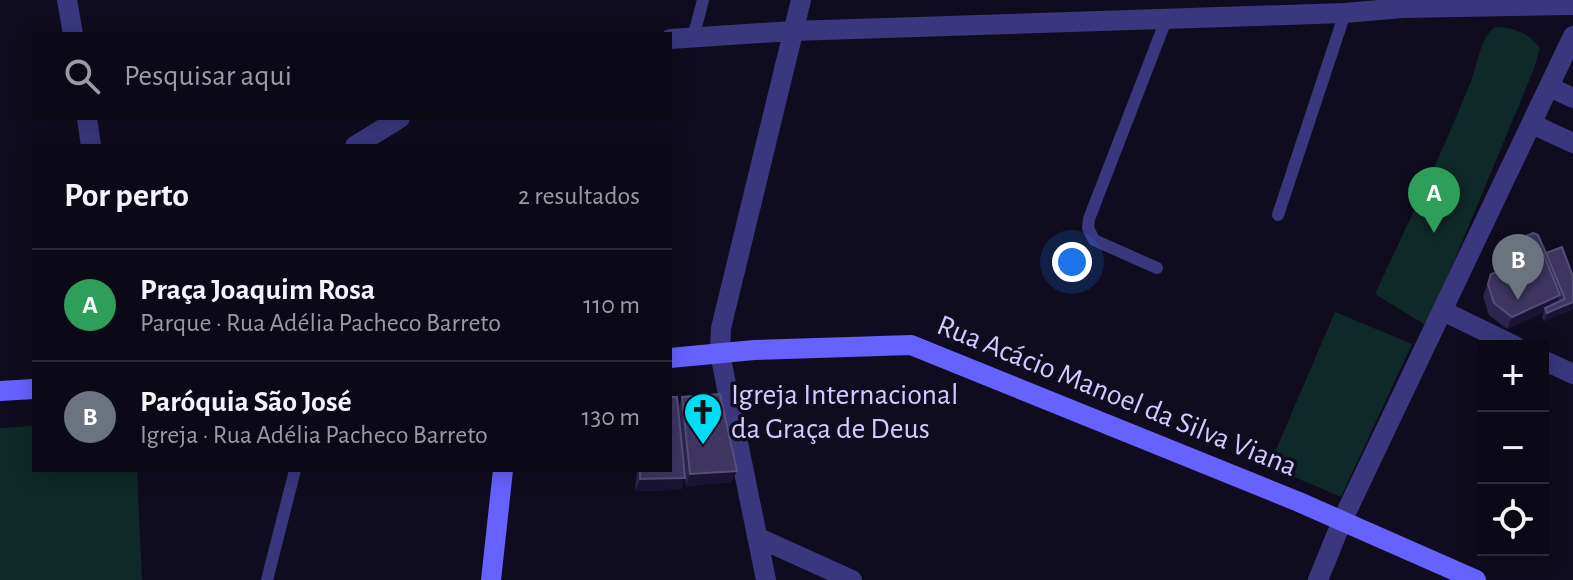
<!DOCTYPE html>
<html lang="pt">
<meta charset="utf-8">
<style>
:root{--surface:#0c0917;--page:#151220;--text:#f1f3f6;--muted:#9a9aa1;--line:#2c2a36;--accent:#1a73e8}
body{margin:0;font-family:"Alegreya Sans",sans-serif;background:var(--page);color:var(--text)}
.controls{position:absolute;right:24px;bottom:24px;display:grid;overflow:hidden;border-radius:0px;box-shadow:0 4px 20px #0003}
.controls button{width:72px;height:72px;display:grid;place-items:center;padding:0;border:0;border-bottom:2px solid var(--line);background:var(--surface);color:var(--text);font:40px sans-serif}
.you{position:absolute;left:1072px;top:262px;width:28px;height:28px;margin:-20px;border:6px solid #fff;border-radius:50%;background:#1a73e8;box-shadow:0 0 0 12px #1a73e833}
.badge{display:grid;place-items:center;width:52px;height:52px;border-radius:50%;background:var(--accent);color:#fff;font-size:26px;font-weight:700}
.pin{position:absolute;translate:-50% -66px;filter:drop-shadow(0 2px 4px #0008)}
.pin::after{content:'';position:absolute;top:42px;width:28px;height:24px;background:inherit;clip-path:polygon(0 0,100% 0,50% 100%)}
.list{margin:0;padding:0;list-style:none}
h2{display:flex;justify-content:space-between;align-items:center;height:104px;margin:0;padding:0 32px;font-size:34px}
h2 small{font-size:26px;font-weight:400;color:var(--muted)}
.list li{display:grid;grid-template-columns:52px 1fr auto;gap:24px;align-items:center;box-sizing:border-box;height:112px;padding:0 32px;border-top:2px solid var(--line)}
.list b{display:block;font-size:30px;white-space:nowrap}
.list p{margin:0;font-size:26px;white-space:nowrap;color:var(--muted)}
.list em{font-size:26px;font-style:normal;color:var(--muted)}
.icon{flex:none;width:44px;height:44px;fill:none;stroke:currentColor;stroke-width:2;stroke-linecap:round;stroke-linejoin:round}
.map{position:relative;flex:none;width:1573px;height:580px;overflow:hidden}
.search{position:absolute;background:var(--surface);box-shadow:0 4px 20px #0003;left:32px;top:32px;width:640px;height:88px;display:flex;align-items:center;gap:20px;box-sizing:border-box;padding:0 28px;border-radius:0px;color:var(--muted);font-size:30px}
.panel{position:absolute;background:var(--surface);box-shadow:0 4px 20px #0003;left:32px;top:144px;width:640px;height:328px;border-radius:0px}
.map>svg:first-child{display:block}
.green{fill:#0f2928}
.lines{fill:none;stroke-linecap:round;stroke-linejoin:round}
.service{stroke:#3a377e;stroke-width:12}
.minor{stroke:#3a377e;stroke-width:20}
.secondary{stroke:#6662ff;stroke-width:20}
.wall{fill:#2c254d}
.shaded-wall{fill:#1a1333}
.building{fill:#3e3660;stroke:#554e79;stroke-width:2}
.labels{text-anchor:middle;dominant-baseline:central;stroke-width:7;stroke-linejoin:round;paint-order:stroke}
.poi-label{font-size:30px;fill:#d1cbff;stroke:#100c1f;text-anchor:start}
.street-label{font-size:30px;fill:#d1cbff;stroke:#100c1f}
</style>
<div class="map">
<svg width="1573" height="580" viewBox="0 0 1573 580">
<rect width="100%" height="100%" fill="#100c1f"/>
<path class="green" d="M1495,27C1515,28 1528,32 1540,48L1534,69L1427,326L1375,294C1408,223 1442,154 1471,81C1478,63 1480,38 1495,27Z
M1335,312L1412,344L1341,497L1269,466Z
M34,426V470H137L142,580H0V428Z"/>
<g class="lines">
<path class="service" d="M693,38L703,0
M1278,215L1345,13
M1157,268L1094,240L1088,228L1089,219L1166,20
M267,580L295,470"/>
<path class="minor" d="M67,0L73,34
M670,39L792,31L1345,13L1402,8L1573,5
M1550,87L1573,98
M87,118L91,146
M1532,124L1573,143
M355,146L400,118
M1443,311L1515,346
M1543,360L1573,374
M759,538L852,580
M766,580L720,354L721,328L801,0
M1318,580L1342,521L1573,36"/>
<path class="secondary" d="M670,358L754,350L911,345L1299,502L1476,580
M0,391L34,389
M491,580L503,470"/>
</g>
<path class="wall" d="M1538,235L1573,309L1544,321L1542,317L1544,312L1507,329L1489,315L1483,296L1491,274L1518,265L1510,250L1514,241Z
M682,397L732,482L686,486L678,409Z
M637,470H670L681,490L635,491Z"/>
<path class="shaded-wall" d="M1560,295L1556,307L1545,308L1544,312L1507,329L1512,317Z
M1573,302V309L1544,321L1547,313Z
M737,471L732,482L686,486L690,474Z
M685,478L681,490L635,491L640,479Z"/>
<path class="building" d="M1533,233L1538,235L1546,253L1542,254V256L1524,262L1514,241Z
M1562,247L1573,277V302L1547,313L1545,308L1565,299L1546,253Z
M1544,255L1560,295L1512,317L1494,303L1488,284L1491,274Z
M720,394L737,471L690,474L682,397Z
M670,397H677L685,478L640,479V470H670Z"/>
<defs>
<g id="church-pin" transform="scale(2)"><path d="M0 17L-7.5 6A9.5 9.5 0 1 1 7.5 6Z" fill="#00ddf5" stroke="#100c1f"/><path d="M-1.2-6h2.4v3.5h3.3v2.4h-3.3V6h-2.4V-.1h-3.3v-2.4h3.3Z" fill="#111"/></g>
</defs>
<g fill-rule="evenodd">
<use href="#church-pin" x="703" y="412"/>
</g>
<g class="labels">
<g class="poi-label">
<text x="731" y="395">Igreja Internacional<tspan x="731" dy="34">da Graça de Deus</tspan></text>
</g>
<g class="street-label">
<text transform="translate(1117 396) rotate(22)">Rua Acácio Manoel da Silva Viana</text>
</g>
</g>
</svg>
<div class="controls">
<button>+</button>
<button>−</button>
<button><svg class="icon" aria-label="locate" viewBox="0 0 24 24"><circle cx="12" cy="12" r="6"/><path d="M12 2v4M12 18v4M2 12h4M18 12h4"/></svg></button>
</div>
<div class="you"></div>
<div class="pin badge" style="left:1434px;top:233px;background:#2e9e5b">A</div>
<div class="pin badge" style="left:1518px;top:300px;background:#6b7280">B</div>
<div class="search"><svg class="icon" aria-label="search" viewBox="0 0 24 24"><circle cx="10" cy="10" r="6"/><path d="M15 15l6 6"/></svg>Pesquisar aqui</div>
<section class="panel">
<h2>Por perto<small>2 resultados</small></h2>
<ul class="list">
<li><span class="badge" style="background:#2e9e5b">A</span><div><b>Praça Joaquim Rosa</b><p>Parque · Rua Adélia Pacheco Barreto</p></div><em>110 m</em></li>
<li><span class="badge" style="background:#6b7280">B</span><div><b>Paróquia São José</b><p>Igreja · Rua Adélia Pacheco Barreto</p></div><em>130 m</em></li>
</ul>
</section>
</div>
